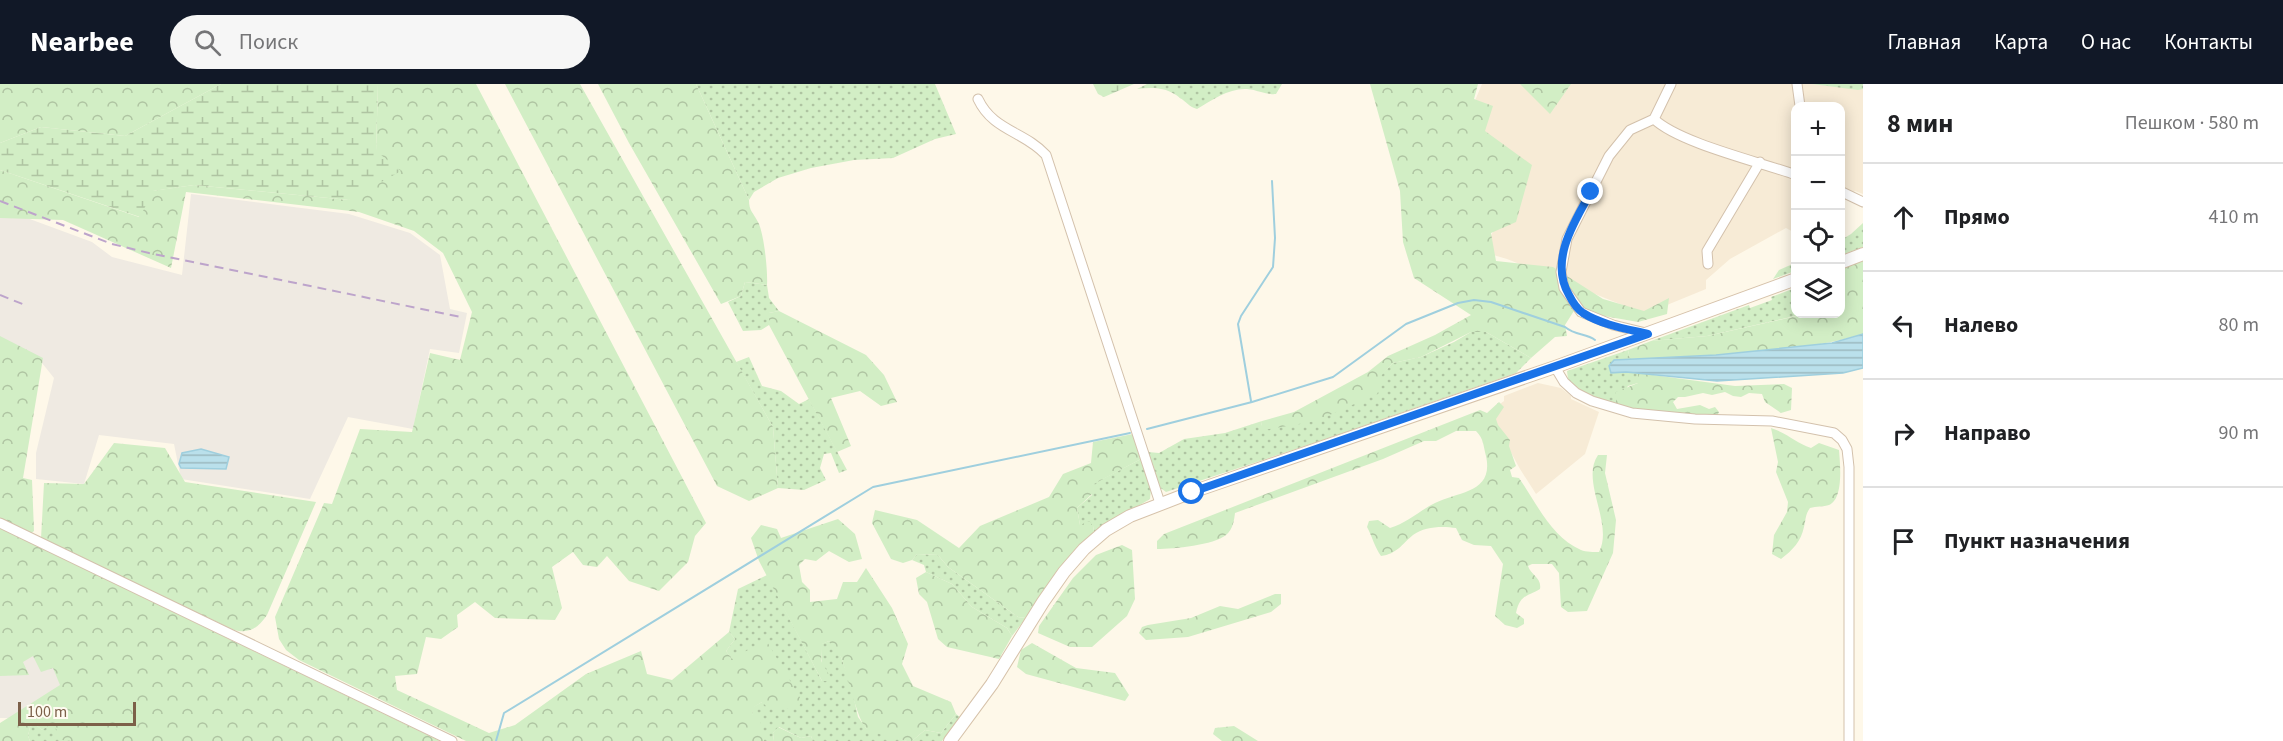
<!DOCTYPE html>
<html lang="ru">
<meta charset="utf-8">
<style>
:root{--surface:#fff;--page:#f6f6f6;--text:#202124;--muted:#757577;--line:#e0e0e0;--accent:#111827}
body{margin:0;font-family:"Source Sans 3",sans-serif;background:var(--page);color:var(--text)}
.controls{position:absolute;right:18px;top:18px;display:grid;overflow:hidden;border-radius:12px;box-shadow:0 3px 15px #0003}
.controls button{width:54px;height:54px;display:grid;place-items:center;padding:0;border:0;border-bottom:2px solid var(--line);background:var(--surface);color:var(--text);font:30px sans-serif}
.scale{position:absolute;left:18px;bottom:15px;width:118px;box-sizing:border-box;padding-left:6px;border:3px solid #7c6049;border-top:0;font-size:16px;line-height:21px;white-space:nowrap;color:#7c6049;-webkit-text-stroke:4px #fffbf1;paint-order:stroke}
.stop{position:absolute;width:18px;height:18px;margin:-14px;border:4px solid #1a73e8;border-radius:50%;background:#fff}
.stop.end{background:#1a73e8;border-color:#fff;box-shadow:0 2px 6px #0008}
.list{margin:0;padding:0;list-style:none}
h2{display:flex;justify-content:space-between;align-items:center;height:78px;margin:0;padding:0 24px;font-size:26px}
h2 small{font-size:20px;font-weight:400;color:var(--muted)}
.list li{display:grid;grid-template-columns:39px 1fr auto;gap:18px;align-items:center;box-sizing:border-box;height:108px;padding:0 24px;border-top:2px solid var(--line)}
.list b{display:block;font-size:22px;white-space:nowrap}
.list em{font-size:20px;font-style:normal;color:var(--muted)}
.icon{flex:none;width:33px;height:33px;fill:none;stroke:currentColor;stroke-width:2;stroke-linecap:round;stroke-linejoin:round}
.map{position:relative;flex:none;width:1863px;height:657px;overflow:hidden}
header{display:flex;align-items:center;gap:36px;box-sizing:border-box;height:84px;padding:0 30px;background:var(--accent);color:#fff}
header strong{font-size:28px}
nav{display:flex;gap:33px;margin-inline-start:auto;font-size:21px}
.search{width:420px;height:54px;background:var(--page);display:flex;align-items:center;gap:15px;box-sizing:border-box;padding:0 21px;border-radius:33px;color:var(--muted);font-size:22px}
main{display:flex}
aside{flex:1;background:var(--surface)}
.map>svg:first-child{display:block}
.residential{fill:#f7ebd6}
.industrial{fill:#efeae2}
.grass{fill:url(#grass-dots)}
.forest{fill:url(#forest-crowns)}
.wetland{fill:url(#wetland-marsh)}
.water{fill:url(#water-rules);stroke:#9fcfde;stroke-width:1.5}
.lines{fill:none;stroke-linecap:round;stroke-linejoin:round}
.stream{stroke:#9fcfde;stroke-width:2}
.minor-casing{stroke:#d3c1ac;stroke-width:11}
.secondary-casing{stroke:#d6c2aa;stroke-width:14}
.minor{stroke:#fff;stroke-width:9}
.secondary{stroke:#fff;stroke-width:12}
.rail{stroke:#bda4cb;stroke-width:2;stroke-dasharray:9 6;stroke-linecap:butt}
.route{stroke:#1a73e8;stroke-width:8}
</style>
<header>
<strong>Nearbee</strong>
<div class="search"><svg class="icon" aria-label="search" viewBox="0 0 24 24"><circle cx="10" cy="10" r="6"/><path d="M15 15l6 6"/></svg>Поиск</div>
<nav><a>Главная</a><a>Карта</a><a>О нас</a><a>Контакты</a></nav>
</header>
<main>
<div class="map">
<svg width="1863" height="657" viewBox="0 0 1863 657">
<defs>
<pattern id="grass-dots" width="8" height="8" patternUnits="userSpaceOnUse" patternTransform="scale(1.5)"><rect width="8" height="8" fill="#d2eec5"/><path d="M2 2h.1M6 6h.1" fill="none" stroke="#afc4a2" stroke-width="1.8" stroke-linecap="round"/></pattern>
<pattern id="forest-crowns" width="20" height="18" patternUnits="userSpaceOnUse" patternTransform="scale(1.5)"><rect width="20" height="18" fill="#d2eec5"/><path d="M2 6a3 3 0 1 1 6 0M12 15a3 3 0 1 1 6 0" fill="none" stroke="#afc4a2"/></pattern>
<pattern id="wetland-marsh" width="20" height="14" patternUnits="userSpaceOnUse" patternTransform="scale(1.5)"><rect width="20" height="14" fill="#d2eec5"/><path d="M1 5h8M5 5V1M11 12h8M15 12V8" fill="none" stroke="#afc4a2"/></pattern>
<pattern id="water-rules" width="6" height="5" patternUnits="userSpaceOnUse" patternTransform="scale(1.5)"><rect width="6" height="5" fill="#bae0eb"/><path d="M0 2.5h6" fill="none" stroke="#9cb9c0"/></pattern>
</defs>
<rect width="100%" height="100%" fill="#fef8e9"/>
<path class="residential" d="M1482,0H1812L1863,5V110L1855,107L1841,118L1840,22H1796L1795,149L1786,144L1730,175L1706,196V205L1645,230L1507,175L1483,168L1525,83L1466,38Z
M1538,299L1561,304L1571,312V315L1599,328L1585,370L1536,410L1520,385L1489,328L1504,317V312Z"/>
<path class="industrial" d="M191,110L349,130L410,149L440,171L450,225L467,229L459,269L430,265L413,345L348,333L310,415L181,395L174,360L99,351L84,400L36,395V369L54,294L42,279L0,269V124L92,158L112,173L182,191Z
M0,508L95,591L13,634H0Z"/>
<path class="grass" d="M696,0H935L956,50L935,55L893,74L854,76L811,84L778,94L754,108L749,116Z
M1147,0H1282L1276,10C1266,11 1258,6 1247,5C1229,4 1212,16 1197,25C1189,23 1187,18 1180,14C1167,3 1153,3 1137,5Z
M1812,0H1863V5L1858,6Z
M1863,139V163L1841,171V156L1851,150Z
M1795,179V187L1773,195L1779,186Z
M745,198L767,201L769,214L779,227L769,229V241L761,246L743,247L728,218L741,212Z
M1795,204L1796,230H1804L1707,252L1651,257L1749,221L1750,224L1772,216L1771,213Z
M1471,248H1486L1531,274L1516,289L1323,356L1166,408L1158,402L1148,368L1159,369L1184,355L1225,349L1262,337L1261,342L1379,293L1393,279L1421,273L1454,258Z
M1628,266L1630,275L1624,276L1612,289H1638V299L1628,302L1616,320C1597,315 1582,310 1568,295L1567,287Z
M749,273L762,302L781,307L799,320L809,315L847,386L839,389L831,369L824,370L820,384L826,396L804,406L778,404L773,343L736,278Z
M1141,375L1151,405L1150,415L1094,448L1093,442L1080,441L1077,424L1092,411L1091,401Z
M917,470L938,471L948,483L1018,533L1026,534L1012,552L1007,544L972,523L952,500L926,488L924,481L912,476Z
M767,491L822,597L821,560L829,557L841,573L851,601L858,633L866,644L907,657H813L811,652L801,654L779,643L773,649L774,657H764L752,630L753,623L762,618L726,567L735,555L729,548L738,505Z
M956,630L961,634L942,657H912L925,646L941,649Z
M53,638L72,657H30L28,652L30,643L35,640L42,646Z"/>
<path class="forest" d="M0,0H221L125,52L41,43L0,59Z
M378,0H476L706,439L695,452L688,478L659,507L629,497L607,472L597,483L583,481L573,468L552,483L562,524L555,536L495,534L475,518L457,531L458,543L441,555L426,553L417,590L395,592L397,606L489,649L515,641L586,590L641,567L647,590L672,596L729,548L735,555L726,567L732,575L766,556L802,617L797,625L767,623L762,618L754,623L752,630L760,635L764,657H466L299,576L286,566L279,555L275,533L324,419L332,420L360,345L412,348L430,269L460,276L472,228L443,169L414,147L359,128L186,108L171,184L63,136L0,134V86L139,133L152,107L194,101L349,116L376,67Z
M505,0H580L773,343L778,404L749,417L717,402Z
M598,0H696L749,116C749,127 753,128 758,138C764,149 768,188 767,201L745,198L741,212L721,220L629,59Z
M1370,0H1478L1474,15L1493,22L1485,47L1532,81L1516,138L1491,149L1496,177L1553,183L1603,215L1644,227L1669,214L1667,230L1638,238L1604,232L1577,222L1565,241L1567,252L1555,253L1531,274L1486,248H1471L1421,273L1393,279L1380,293L1382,300L1377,310L1316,337L1264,346L1261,342L1262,337L1294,328L1368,288L1388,272L1435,251L1471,231L1414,194L1403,158L1400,107Z
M1520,0H1571L1550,30Z
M1863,174V250C1792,271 1705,272 1630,275L1628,266L1651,257L1707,252L1806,230H1840L1841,185Z
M779,227L866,271L884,291L897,318L881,322L860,307L831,314L851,362L837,368L769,241V229Z
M0,252L43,274L23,394L32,396L34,447L30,450L0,435Z
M1638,289L1735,302L1784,300L1792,304L1791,326L1781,329L1765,318L1762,310L1749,309L1741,313L1733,312L1725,308L1712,311L1703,309L1685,313H1678L1673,318L1677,325L1700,321L1709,325L1715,323L1719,328L1717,332L1639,326L1616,320V308L1638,299Z
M1499,318L1504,323L1496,335L1498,341L1510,356L1509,362L1516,382L1510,386L1512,393L1519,394C1536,418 1551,453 1581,466C1586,468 1594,468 1599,468C1614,440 1580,397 1598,371H1607L1605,389L1616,436L1613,469L1587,527L1568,528L1561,523L1559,489L1552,480H1532L1528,482C1531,491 1542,494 1540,505C1526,513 1520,511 1516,529L1524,535V540L1517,544L1505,541L1495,532L1503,480L1491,462L1474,461L1462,456L1456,444C1443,442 1425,442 1413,451C1402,460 1397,470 1381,472C1375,464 1372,452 1367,443L1369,437L1378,436L1390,444C1407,439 1419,427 1435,419C1459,407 1494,409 1486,372C1483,361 1484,355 1476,347H1456L1436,357H1424L1383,375L1235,429C1234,437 1233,445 1226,451C1214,461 1174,465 1157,465V457L1164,450L1480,326L1487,329Z
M1771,344C1789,350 1796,359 1811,364L1819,359L1839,366C1840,379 1844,415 1829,421C1824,423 1816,422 1810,424C1805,431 1806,435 1804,443C1801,457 1793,466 1781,475L1772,470L1774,451L1787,428L1788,418L1776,388L1778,378Z
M1133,350L1141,375L1092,401V410L1077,424L1080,441L1089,437L1093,442L1094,448L1058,485L1026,534L1018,533L948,483L938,471L917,470L912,476L903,479L891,475L872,439L875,426L917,436L959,464L980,442L1049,413L1063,390L1091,379L1093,358Z
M114,359L165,364L185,398L316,418L267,531C258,544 250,550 234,546L41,455L44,399L84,400Z
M838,435L855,450L862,475L849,478L829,467L816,477L805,475L799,481L802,498L810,506V518L837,515L843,498H857L866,484L892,524L908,560L902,580L913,602L951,618L956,630L941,649L925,646L912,657H907C897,654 873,650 866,644C858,638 846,586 841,573L834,569L829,557L822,560L821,577L831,594L828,597H822L759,477L751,454L761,441L777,445L781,454Z
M0,444L440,657H72L62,656L53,639L42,646L35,640L30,643L28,652L30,657H0V639L60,601L53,584L41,588L33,572L23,578L29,591L0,592Z
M1122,461L1132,466L1135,515L1127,532L1092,563H1070L1038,549L1039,542L1073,494L1096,471Z
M926,488L952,500L972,523L1007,544L1012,552L999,575L947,563L938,555L927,518L919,510L916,494Z
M1275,510H1281V520L1271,528L1188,553L1146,556L1139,549L1142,543L1148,541L1191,534L1220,522L1238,525Z
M1032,559L1076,584L1115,589L1129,611L1125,617L1026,590L1017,583L1021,566Z
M1234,642L1258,657H1263H1222L1213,650L1215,644Z
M778,643L801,654L811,652L813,657H774L773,649Z"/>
<path class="wetland" d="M221,0H378L376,67L401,87L349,116L194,101L153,107L140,133L0,86V59L41,43L125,52Z
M1093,0H1134L1104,13L1098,10Z"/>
<path class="water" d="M1863,250V284L1843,289L1717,297L1626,288L1611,289L1609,282L1614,276L1716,271L1832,259Z
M201,365L229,373L226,385L181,384L179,380L182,369Z"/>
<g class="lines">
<path class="stream" d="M1251,317L1238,240L1241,232L1273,183L1275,154L1272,97
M1147,345L1252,318L1333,293L1406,240L1458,219L1474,216L1491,218L1565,243C1576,252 1586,249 1595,256
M496,657L504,629L873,403L1130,349"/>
<g class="minor-casing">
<path id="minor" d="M1797,0L1800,22
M978,15C993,47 1024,47 1046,71L1160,419
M1654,35C1679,59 1760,78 1796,91
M1840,107L1863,118
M1708,180L1707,167L1760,78
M1646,249L1613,241L1581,228L1564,204L1561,188L1567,155L1609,72L1630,46L1654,35L1671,0
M1555,283L1564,298L1576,309L1592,317L1632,329L1695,335L1772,337L1834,349L1842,356L1847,365L1849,383V657
M0,439L452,657"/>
</g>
<g class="secondary-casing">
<path id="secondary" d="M1840,179L1863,170
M950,657L992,600L1043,518L1064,488L1084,465L1106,446L1130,432L1192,408L1555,283L1796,195"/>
</g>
<use href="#minor" class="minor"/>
<use href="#secondary" class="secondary"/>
<path class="rail" d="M0,117L112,160L149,169L461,233
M0,211L25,221"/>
</g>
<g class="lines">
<path class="route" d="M1192,408L1648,250C1627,245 1602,241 1583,229C1577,225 1572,217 1569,211C1549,177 1574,138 1591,108"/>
</g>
</svg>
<div class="controls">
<button>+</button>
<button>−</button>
<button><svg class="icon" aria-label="locate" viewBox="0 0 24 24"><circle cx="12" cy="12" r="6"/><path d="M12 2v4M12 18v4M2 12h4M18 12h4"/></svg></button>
<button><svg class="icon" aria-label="layers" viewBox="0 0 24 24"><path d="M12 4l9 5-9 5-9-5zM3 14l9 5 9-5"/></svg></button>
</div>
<div class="scale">100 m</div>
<div class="stop" style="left:1192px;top:408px"></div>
<div class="stop end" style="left:1591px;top:108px"></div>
</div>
<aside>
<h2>8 мин<small>Пешком · 580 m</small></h2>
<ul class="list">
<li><svg class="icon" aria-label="ahead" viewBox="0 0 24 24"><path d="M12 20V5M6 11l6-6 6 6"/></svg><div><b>Прямо</b></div><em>410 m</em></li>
<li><svg class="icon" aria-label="left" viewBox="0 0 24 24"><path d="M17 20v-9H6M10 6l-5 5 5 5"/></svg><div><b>Налево</b></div><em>80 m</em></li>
<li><svg class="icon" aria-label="right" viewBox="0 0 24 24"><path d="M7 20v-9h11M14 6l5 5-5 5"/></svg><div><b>Направо</b></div><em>90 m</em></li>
<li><svg class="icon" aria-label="arrive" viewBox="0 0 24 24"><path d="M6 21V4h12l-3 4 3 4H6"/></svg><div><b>Пункт назначения</b></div></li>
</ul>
</aside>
</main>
